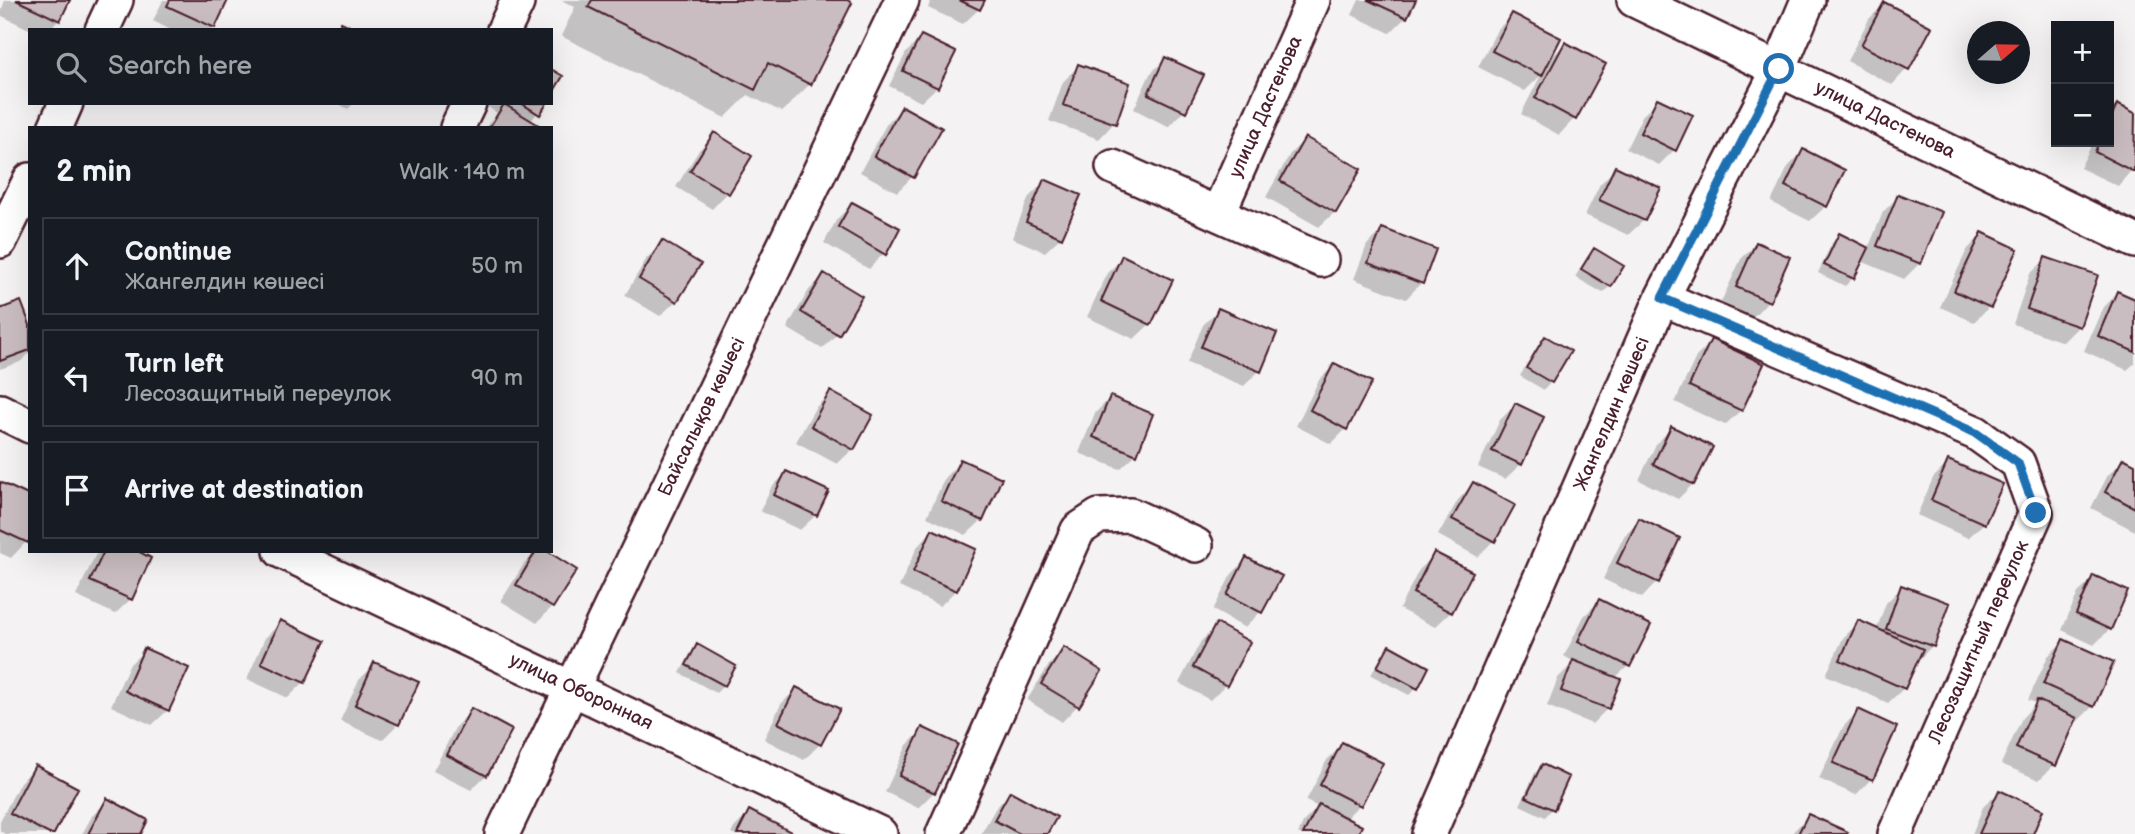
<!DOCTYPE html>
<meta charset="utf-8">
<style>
:root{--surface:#171b24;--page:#242831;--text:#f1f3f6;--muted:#9ea1a6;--line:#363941}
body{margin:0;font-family:"Balsamiq Sans",sans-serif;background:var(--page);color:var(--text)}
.controls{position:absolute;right:21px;top:21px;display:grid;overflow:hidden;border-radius:0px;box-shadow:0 7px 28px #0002}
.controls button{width:63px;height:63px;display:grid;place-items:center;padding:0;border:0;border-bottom:2px solid var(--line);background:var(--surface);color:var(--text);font:35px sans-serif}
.compass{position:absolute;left:1967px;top:21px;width:63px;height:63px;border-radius:50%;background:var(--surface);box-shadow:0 7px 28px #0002;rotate:70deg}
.stop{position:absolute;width:21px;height:21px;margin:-16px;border:5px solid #1f6fb2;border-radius:50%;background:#fff}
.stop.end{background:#1f6fb2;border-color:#fff;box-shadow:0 2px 7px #0008}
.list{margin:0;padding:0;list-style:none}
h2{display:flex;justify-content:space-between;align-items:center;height:91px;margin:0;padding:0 28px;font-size:30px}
h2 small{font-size:23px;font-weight:400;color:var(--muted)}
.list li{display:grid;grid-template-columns:46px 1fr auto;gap:21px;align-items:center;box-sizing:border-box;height:98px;margin:0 14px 14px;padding:0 14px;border:2px solid var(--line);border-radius:0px}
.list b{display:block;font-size:26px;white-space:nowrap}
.list p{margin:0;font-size:23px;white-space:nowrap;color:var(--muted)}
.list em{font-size:23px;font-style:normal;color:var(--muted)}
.icon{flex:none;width:38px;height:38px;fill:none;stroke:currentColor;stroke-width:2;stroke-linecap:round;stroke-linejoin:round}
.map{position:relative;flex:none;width:2135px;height:834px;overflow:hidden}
.search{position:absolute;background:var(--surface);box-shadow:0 7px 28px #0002;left:28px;top:28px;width:525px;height:77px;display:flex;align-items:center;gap:18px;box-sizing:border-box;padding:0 24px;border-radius:0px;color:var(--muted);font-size:26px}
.panel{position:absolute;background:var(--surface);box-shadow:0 7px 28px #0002;left:28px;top:126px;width:525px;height:427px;border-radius:0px}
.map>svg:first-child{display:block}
.shadow{fill:#0003}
.building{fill:#cabdc1;stroke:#4a1f2b;stroke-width:2}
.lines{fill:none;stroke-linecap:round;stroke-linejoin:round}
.minor-casing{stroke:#4a1f2b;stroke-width:38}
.minor{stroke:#fff;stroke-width:33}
.route{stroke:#1f6fb2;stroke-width:9}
.labels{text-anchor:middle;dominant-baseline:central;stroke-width:7;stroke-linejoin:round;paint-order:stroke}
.street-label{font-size:19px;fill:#4a1f2b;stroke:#fff}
</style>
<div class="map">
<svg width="2135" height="834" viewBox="0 0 2135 834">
<rect width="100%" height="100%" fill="#f4f2f2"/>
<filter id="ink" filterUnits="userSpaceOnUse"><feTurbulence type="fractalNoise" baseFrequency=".0143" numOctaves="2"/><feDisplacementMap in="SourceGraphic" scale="14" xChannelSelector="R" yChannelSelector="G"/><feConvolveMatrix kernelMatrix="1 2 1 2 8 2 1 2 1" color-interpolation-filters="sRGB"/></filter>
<g filter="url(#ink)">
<path class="shadow" d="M5,0H68L59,20L49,30H31L0,15Z
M163,0H226L211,30H171L153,21Z
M561,0H843L810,84L782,112L748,95L725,118L561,36L575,7Z
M931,0H983L979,9L963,24L928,8Z
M1359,0H1414L1406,17L1390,33L1352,15Z
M1884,4L1929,28L1907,69L1892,85L1847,61L1869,19Z
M1512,15L1548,61L1565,44L1603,65L1574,119L1559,135L1521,114L1541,75L1525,91L1478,67L1497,30Z
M921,37L937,87L921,102L889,86L906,53Z
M1165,59L1184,111L1169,127L1134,109L1150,74Z
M1078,66L1128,84L1114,123L1099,139L1049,121L1063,82Z
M1658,100L1674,150L1659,165L1626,149L1642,116Z
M337,103H354L348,109Z
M490,103H545L530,122L540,128H485L497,113L488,107Z
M2118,106L2135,115V166L2118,186L2080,168L2093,142H2109V115Z
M902,108L912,177L897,192L860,172L887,123Z
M714,135L750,156L727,193L712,209L676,187L699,150Z
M1305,139L1335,212L1319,227L1266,197L1290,154Z
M1803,151L1826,206L1810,221L1771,202L1788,167Z
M1616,168L1644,220L1628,235L1585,215L1600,184Z
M1045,181L1061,237L1045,252L1012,238L1029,197Z
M1899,196L1920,263L1904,279L1861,261L1853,278L1845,286L1818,273L1832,243L1839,236L1868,249L1883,212Z
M852,204L884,253L869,269L824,243L837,219Z
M1382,230L1434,250L1421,283L1406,299L1354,279L1367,245Z
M1982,234L1989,307L1974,322L1940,307L1967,250Z
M662,243L676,301L660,316L625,295L647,258Z
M1756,244L1768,301L1753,317L1721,302L1741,259Z
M1594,250L1610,286L1603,293L1575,277L1587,258Z
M1123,258L1150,324L1134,339L1087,317L1107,273Z
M2046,259L2079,326L2063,342L2013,324L2030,274Z
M824,275L837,334L822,349L787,328L809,290Z
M2118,293L2135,301V363L2127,370L2084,351L2102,309Z
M1218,310L1259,371L1244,386L1187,363L1203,325Z
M0,311L30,330V353L20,362L0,369Z
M1545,338L1551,382L1544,390L1520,376L1538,345Z
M1712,341L1741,410L1725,425L1675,402L1696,357Z
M1334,365L1346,429L1331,444L1296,426L1319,380Z
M830,393L853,449L837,464L796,442L815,408Z
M1110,398L1136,454L1120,469L1079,453L1095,413Z
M1515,405L1521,464L1505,479L1478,467L1500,420Z
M1672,428L1693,484L1678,499L1639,480L1656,444Z
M2124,460L2135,466V531L2091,508L2108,475Z
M961,461L982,520L966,535L927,517L945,477Z
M1949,462L1984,523L1968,538L1917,515L1933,478Z
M786,473L816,515L800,530L760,511L771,488Z
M0,484L26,542L11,558L0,553Z
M1473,484L1513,506L1493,541L1478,557L1438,535L1458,500Z
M1639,520L1678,539L1657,582L1642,598L1603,579L1624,536Z
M932,531L956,590L940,606L899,587L917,547Z
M99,551H133L131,599L115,614L76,596L95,556Z
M537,551L552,607L537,623L501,601L524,564Z
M1435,554L1451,612L1435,627L1399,609L1419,570Z
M1246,559L1279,577L1260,612L1245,628L1213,610L1231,575Z
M2094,578L2110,629L2094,645L2062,630L2078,593Z
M1902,587L1932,646L1917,662L1904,688L1888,703L1826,675L1843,638L1859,622L1876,631L1886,603Z
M1599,601L1628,666L1615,678L1608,708L1592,724L1547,706L1558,678L1574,662L1564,656L1584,616Z
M281,622L304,682L288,698L247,679L265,638Z
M1217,626L1225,685L1210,700L1179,683L1201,641Z
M2063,641L2093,706L2077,722L2074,720L2054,765L2039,780L2001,764L2022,718L2036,703L2028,700L2048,656Z
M697,646L724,685L716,693L680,673L690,654Z
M1389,648L1417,688L1409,695L1371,675L1382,655Z
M1065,649L1099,671L1077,706L1062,722L1027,700L1049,665Z
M145,650L168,710L152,725L111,706L129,665Z
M375,664L398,724L382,740L340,721L359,680Z
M796,689L820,744L804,760L764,739L781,704Z
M471,711L486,775L471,790L433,771L456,726Z
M1858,711L1895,727L1871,779L1856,795L1819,779L1843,727Z
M923,729L934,792L918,808L885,792L907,745Z
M1343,744L1359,805L1345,819L1356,834H1298L1304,821L1318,807L1306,801L1327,760Z
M1542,766L1567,778L1552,809L1545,817L1520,805L1535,773Z
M35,767L52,834H5L0,831V821L20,782Z
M1999,792L2031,834H1972L1983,807Z
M1010,793L1045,834H981L995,809Z
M107,801L139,834H82L92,816Z
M750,812L790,834H731L734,828Z
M1808,816L1846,834H1791Z"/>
<path class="building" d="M16,0H70L60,21Z
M170,0H228L215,28L167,6Z
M592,0H847L852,3L811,85L768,63L755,90L588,7Z
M959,0H985L980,10Z
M1368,0H1416L1407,18Z
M1884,2L1932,27L1909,70L1861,45Z
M1512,13L1561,38L1542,76L1492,51Z
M341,22L358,30H337Z
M921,35L956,52L938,88L903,71Z
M1565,42L1606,64L1576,120L1535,98Z
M1165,57L1204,75L1186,112L1148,94Z
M1078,64L1130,83L1116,124L1063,105Z
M551,69L563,76L551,96Z
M1657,98L1693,115L1676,151L1640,133Z
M521,103H547L540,115Z
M504,104L542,127V128H489Z
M2117,104L2135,113L2134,172L2095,152L2099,142H2109V122Z
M902,106L942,128L914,178L874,156Z
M714,132L752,156L729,194L690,171Z
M1305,137L1361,169L1336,213L1280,181Z
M1803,149L1845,170L1827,207L1785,186Z
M1615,166L1661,188L1645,221L1599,200Z
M1044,179L1081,195L1062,238L1026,222Z
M1898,194L1942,212L1921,264L1877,246Z
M852,202L900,228L886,255L838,227Z
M1382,228L1436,249L1423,284L1368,263Z
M1982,232L2018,249L1991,308L1954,291Z
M1839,233L1869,248L1854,279L1824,265Z
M662,240L701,264L677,302L639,279Z
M1756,242L1790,257L1770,302L1736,287Z
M1594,248L1624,266L1611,287L1581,269Z
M1122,255L1173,280L1151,325L1101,301Z
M2045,257L2098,275L2080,327L2027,309Z
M824,273L862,296L839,335L801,312Z
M2117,291L2135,299V352L2098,336Z
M21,301L30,325V350L0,361V309Z
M1218,308L1277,333L1261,372L1201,347Z
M1545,336L1571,351L1552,383L1526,368Z
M1711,339L1764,364L1742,411L1689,386Z
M1334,363L1372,382L1347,430L1310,410Z
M830,391L873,415L854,450L811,426Z
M1110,396L1153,414L1137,455L1093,437Z
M1515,403L1544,417L1522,465L1492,451Z
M1671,426L1713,447L1694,485L1653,464Z
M2123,458L2135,464V508L2105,492Z
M960,459L1002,478L983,521L941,501Z
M1948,460L2003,484L1985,524L1931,500Z
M786,471L829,491L817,516L774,495Z
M0,482L30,496V539L28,543L0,530Z
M1473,482L1515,505L1495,542L1452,519Z
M1639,518L1680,538L1659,583L1617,563Z
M932,529L976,549L957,591L913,572Z
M104,551H138L151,558L132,600L90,581Z
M536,551H547L577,570L553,608L516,585Z
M1434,552L1473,572L1452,613L1413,593Z
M1246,557L1282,576L1262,613L1227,595Z
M2093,575L2128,591L2111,630L2076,614Z
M1901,585L1950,603L1934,647L1886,629Z
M1599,599L1651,625L1630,667L1578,641Z
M280,620L325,641L305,683L261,663Z
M1858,620L1923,649L1905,689L1840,660Z
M1216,623L1250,642L1227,686L1193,667Z
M2063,639L2114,662L2094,707L2043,684Z
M697,644L736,666L725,686L686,665Z
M1389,645L1429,667L1418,689L1377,667Z
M1064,647L1102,671L1079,707L1041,684Z
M144,648L189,668L169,711L125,691Z
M1573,660L1621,679L1609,709L1561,691Z
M374,662L419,682L399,725L355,705Z
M796,687L840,709L821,745L778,723Z
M2037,700L2077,718L2056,766L2016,748Z
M471,708L512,730L487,776L447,755Z
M1858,709L1897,727L1873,780L1833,763Z
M922,727L958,744L935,793L899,776Z
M1342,742L1383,763L1361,806L1320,785Z
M1542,764L1569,777L1554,810L1526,797Z
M35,765L78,788L54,834H49L10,813Z
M1999,790L2043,810L2033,834H1979Z
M1010,791L1057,817L1047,834H1020L994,820Z
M107,798L148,820L141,834H88Z
M1319,804L1362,826L1358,834H1303Z
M749,810L793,833L792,834H737Z
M1808,814L1848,832L1847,834H1798Z"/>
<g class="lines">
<g class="minor-casing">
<path id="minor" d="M1313,0L1218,214L1321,260
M1634,0L2135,241
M102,30L116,0
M504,30L517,3
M55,128L66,103
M457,128L469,103
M1113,167L1218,214
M0,241L30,180
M1662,298L1976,433L2018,463L2036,513L1895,834
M0,411L30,426
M281,551L880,834
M502,834L902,0
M943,834L1078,530L1099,516L1131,515L1196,545
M1429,834L1662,298L1779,69L1808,0"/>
</g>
<use href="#minor" class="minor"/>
</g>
</g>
<g class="lines" filter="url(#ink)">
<path class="route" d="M1779,69L1662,298L1976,433L2018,463L2036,513"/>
</g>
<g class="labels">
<g class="street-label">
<text transform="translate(1266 107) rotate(-66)">улица Дастенова</text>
<text transform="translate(1885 120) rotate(26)">улица Дастенова</text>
<text transform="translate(1612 414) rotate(-67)">Жангелдин көшесі</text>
<text transform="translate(702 417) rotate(-64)">Байсалықов көшесі</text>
<text transform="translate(1979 642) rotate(-66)">Лесозащитный переулок</text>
<text transform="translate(581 692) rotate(25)">улица Оборонная</text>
</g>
</g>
</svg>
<div class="controls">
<button>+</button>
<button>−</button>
</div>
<svg class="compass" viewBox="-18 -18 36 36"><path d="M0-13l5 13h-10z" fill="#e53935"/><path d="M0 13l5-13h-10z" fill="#9ea1a6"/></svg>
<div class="stop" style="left:1779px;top:69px"></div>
<div class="stop end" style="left:2036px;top:513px"></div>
<div class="search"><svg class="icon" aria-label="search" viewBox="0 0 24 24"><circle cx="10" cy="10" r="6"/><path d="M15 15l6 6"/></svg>Search here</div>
<section class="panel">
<h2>2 min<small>Walk · 140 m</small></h2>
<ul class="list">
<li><svg class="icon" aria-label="ahead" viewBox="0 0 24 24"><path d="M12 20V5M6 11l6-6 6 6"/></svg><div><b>Continue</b><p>Жангелдин көшесі</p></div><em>50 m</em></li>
<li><svg class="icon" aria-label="left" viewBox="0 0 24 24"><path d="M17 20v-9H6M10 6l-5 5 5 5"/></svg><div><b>Turn left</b><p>Лесозащитный переулок</p></div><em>90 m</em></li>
<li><svg class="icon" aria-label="arrive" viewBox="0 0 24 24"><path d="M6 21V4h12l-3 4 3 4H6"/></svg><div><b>Arrive at destination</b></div></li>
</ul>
</section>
</div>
